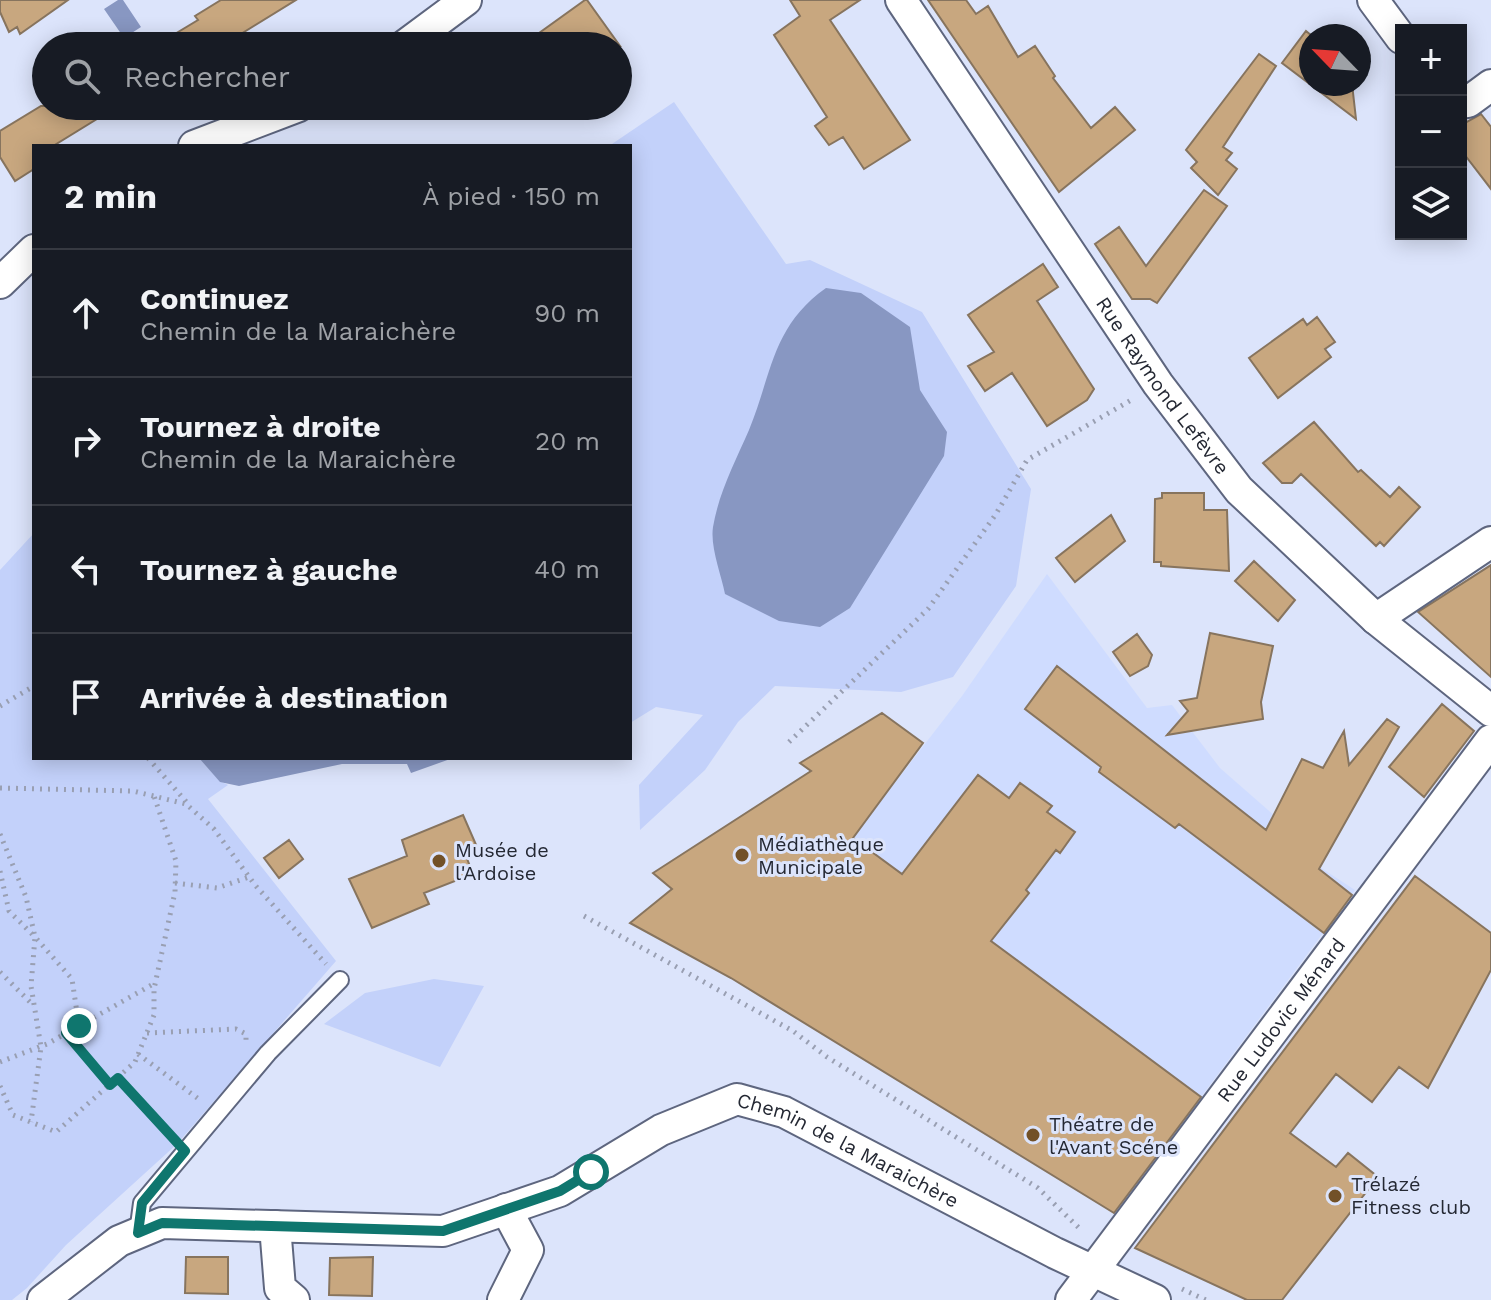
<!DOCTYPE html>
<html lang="fr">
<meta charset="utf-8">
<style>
:root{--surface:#171b24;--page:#242831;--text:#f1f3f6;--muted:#9ea1a6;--line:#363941}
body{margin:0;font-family:"Work Sans",sans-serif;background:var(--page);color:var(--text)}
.controls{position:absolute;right:24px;top:24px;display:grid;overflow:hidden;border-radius:0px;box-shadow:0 4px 20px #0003}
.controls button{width:72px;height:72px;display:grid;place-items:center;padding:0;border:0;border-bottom:2px solid var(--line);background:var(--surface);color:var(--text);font:40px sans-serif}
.compass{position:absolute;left:1299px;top:24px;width:72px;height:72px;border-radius:50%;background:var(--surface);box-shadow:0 4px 20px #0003;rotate:295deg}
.stop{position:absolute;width:24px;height:24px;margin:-18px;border:6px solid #0f766e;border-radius:50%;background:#fff}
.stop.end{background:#0f766e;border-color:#fff;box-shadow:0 2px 8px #0008}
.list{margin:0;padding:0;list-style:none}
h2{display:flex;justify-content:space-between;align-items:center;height:104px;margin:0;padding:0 32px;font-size:34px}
h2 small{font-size:26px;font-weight:400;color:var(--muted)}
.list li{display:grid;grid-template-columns:52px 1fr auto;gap:24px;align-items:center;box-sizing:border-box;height:128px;padding:0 32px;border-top:2px solid var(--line)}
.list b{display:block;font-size:30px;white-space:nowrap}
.list p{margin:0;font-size:26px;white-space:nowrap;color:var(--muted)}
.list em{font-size:26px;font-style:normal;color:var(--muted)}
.icon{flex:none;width:44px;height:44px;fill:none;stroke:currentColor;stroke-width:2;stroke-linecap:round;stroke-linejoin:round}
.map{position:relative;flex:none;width:1491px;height:1300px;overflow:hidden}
.search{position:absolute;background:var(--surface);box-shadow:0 4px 20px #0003;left:32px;top:32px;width:600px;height:88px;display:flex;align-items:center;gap:20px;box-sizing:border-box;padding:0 28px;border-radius:44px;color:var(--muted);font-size:30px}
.panel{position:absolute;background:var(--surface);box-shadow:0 4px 20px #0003;left:32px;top:144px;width:600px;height:616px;border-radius:0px}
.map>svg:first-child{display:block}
.built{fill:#cfdcff}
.green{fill:#c3d1fa}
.water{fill:#8897c2}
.building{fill:#c8a77f;stroke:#87745e;stroke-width:2}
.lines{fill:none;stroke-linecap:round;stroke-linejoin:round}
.service-casing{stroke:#5e667f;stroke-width:20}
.minor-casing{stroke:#5e667f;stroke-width:34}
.path{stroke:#999fb2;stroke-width:5;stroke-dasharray:2 6;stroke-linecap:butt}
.service{stroke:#fff;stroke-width:16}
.minor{stroke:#fff;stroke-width:30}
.route{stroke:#0f766e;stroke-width:10}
.poi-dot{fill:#725128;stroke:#dce4fb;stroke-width:3}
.labels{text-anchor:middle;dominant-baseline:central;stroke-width:6;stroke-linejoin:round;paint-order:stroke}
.street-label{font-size:20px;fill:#242833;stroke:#dce4fb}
.poi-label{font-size:20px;fill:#242833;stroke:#dce4fb;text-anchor:start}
</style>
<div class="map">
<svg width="1491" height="1300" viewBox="0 0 1491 1300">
<rect width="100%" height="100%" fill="#dce4fb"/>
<path class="built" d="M1047,574L1147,708L1172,705L1220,768L1293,832L1289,847L1355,890L1201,1097L844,832L870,815L962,696Z"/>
<path class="green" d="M674,102L786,264L810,260L922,312L1031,489L1016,586L953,677L901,692L775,686L738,722L705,770L640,830L639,785L703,715L656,707L630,723V146H609Z
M34,533V758H199L220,781L228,785L208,799L336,961L177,1144L66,1245L27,1288L12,1300H0V570Z
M434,979L484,986L440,1067L324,1024L365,993Z"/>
<path class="water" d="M118,0H123L141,27L124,38L104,9Z
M826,288L861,293L910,327L920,390L947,432L944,456L850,608L820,627L779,621L725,594C721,574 710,547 713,527C719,492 735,462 749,430C772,374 772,326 826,288Z
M199,758H453L411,773L407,764H342L239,786L220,782Z"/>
<path class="building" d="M0,0H68L20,34L17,27L9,32L0,12Z
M221,0H296L236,37L242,46H155L198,20L195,16Z
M587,0L620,46H521L585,0Z
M790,0H860L830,20L910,140L864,169L843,137L829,145L815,126L827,117L774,35L800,16Z
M928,0H966L976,14L988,6L1018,57L1035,46L1055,76L1053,78L1091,128L1115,107L1135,130L1059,192Z
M1306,31L1312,36L1311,84H1352L1356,119L1282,63Z
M1259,54L1276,66L1223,147L1232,153L1226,160L1237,169L1218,195L1191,168L1197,162L1186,150Z
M41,106H118L53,146H34V169L15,181L0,157V131Z
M1481,114L1491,127V189L1461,150V125Z
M1204,190L1227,206L1157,303L1150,299H1132L1095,244L1119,227L1146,266Z
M1043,264L1058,287L1037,301L1094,389L1087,400L1047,426L1012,373L985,391L968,366L994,352L968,315Z
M1317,317L1335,342L1325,349L1331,357L1278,398L1249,358L1303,319L1307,325Z
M1314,422L1358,472L1361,470L1390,497L1399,487L1420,507L1384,546L1380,542L1376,546L1301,474L1292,483H1282L1263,463Z
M1162,493H1204V510H1227L1229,571L1161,566V562H1154L1155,499L1162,498Z
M1111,515L1125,541L1075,582L1056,558Z
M1254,561L1295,600L1278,621L1235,581Z
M1491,565V677L1418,612Z
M1210,633L1273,646L1261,702L1263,719L1167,735L1188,711L1180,701L1197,698Z
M1137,634L1152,655L1148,666L1130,676L1113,652Z
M1057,666L1266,830L1302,759L1323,768L1344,731L1349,765L1387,719L1399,727L1319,869L1352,895L1324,933L1179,824L1175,828L1099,772L1101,767L1025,709Z
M1442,704L1474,731L1424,797L1389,767Z
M882,713L923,743L853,838L902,874L978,775L1009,798L1020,783L1052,806L1047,812L1075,832L1060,853L1056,850L1026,890L1029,893L991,941L1201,1097L1114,1213L731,978L630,923L672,889L653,873L811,771L800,763Z
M463,815L477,847L466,856L473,874L424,893L429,904L372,928L349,879L407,856L402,840Z
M289,840L303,859L279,878L264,858Z
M1415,876L1491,933V970L1428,1088L1399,1067L1372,1102L1336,1074L1290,1133L1336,1167L1348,1153L1378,1177L1282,1300H1247L1135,1248Z
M186,1257H228V1294L185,1293Z
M373,1257L372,1296L329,1295L330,1258Z"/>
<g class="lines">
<g class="service-casing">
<path id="service" d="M138,1233L142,1203L268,1053L340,980"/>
</g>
<g class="minor-casing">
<g id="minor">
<path id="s1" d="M901,0L1158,384L1239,490L1376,619L1491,711"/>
<path d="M1373,0L1401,38"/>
<path d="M404,46L466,0"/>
<path d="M1461,103L1468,102L1491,85"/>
<path d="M194,146L299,106"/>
<path d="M0,283L34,250"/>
<path d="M1376,619L1491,542"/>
<path d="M275,1226L280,1288L294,1300"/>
<path id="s2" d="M43,1300L119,1241L162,1223L443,1231L560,1191L661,1130L737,1099L784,1112L1055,1253L1155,1300"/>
<path d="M503,1300L528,1250L506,1209"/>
<path id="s3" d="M1071,1300L1491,740"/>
</g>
</g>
<path class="path" d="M0,706L34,686
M789,742L928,609L996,514L1027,460L1133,399
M148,758L189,805
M0,788L133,791L186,804L214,829L255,885L326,964
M0,834L26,897L35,937L72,979L79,1026
M0,871L9,911L35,937L31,986L41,1047L31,1122
M175,883L217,888L249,877
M584,916L793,1031L827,1057L1038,1188L1079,1228
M0,972L34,1006
M66,1033L110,1085
M147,1033L236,1029L246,1034V1040
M138,1054L200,1100
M0,1062L47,1044L155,983
M118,1078L171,1136
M0,1086L13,1115L56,1132L135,1062L154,1015V989L175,892L176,861L154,796
M1182,1289L1206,1300"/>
<use href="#service" class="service"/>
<use href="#minor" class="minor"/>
</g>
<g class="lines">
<path class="route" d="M79,1026L66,1033L110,1085L118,1078L185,1151L142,1203L138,1233L162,1223L443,1231L560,1191L591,1172"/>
</g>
<g class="poi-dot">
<circle cx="742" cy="855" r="8"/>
<circle cx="439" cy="861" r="8"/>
<circle cx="1033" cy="1135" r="8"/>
<circle cx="1335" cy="1196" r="8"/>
</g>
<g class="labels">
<g class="street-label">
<text stroke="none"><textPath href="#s1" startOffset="466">Rue Raymond Lefèvre</textPath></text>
<text stroke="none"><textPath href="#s3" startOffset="350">Rue Ludovic Ménard</textPath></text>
<text stroke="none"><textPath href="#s2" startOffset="870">Chemin de la Maraichère</textPath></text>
</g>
<g class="poi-label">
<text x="758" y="844">Médiathèque<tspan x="758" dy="23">Municipale</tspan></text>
<text x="455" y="850">Musée de<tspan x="455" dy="23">l'Ardoise</tspan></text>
<text x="1049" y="1124">Théatre de<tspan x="1049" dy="23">l'Avant Scéne</tspan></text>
<text x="1351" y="1184">Trélazé<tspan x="1351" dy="23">Fitness club</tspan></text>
</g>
</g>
</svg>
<div class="controls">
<button>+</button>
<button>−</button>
<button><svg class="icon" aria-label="layers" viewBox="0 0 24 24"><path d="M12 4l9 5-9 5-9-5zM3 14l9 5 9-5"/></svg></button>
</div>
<svg class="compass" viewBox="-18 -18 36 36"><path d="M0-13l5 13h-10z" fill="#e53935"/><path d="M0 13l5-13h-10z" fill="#9ea1a6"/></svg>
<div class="stop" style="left:591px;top:1172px"></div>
<div class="stop end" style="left:79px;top:1026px"></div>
<div class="search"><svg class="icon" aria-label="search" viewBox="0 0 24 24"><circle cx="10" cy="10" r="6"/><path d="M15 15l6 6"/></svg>Rechercher</div>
<section class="panel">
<h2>2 min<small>À pied · 150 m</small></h2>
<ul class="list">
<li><svg class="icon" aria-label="ahead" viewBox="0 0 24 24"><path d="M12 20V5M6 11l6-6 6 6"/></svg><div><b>Continuez</b><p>Chemin de la Maraichère</p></div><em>90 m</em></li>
<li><svg class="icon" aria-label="right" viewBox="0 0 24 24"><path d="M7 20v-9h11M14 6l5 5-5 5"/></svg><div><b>Tournez à droite</b><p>Chemin de la Maraichère</p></div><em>20 m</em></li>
<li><svg class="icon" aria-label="left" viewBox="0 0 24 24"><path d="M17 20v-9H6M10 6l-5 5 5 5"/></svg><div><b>Tournez à gauche</b></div><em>40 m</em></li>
<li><svg class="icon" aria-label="arrive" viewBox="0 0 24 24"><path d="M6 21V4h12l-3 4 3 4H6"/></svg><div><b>Arrivée à destination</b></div></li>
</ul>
</section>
</div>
